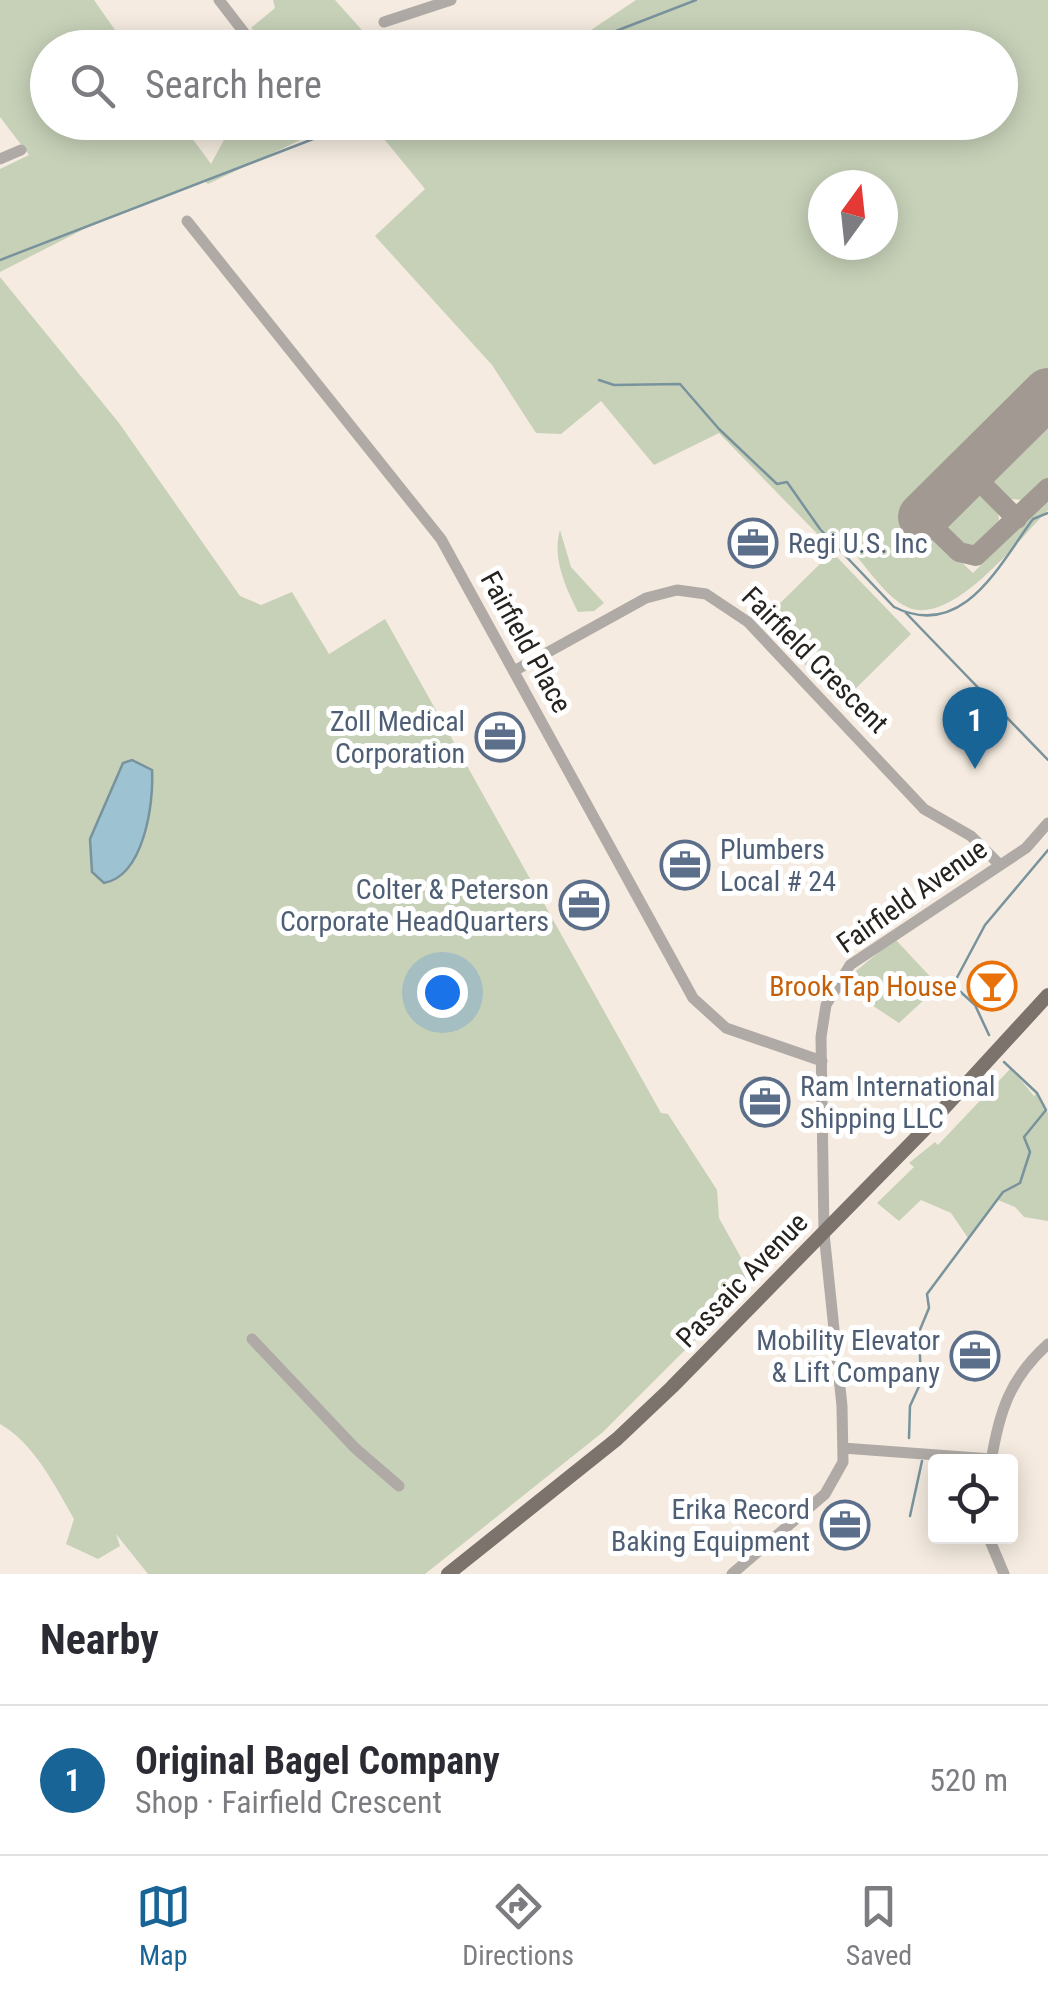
<!DOCTYPE html>
<meta charset="utf-8">
<style>
:root{--surface:#fff;--page:#f2f2f3;--text:#2b2b33;--muted:#7c7c81;--line:#e1e1e2;--accent:#186497}
body{margin:0;font-family:"Roboto Condensed",sans-serif;background:var(--page);color:var(--text)}
.controls{position:absolute;right:30px;bottom:30px;display:grid;overflow:hidden;border-radius:10px;box-shadow:0 5px 25px #0003}
.controls button{width:90px;height:90px;display:grid;place-items:center;padding:0;border:0;border-bottom:2px solid var(--line);background:var(--surface);color:var(--text);font:50px sans-serif}
.compass{position:absolute;left:808px;top:170px;width:90px;height:90px;border-radius:50%;background:var(--surface);box-shadow:0 5px 25px #0003;rotate:15deg}
.you{position:absolute;left:442px;top:992px;width:35px;height:35px;margin:-25px;border:8px solid #fff;border-radius:50%;background:#1a73e8;box-shadow:0 0 0 15px #1a73e833}
.badge{display:grid;place-items:center;width:65px;height:65px;border-radius:50%;background:var(--accent);color:#fff;font-size:32px;font-weight:700}
.pin{position:absolute;translate:-50% -82px;filter:drop-shadow(0 2px 5px #0008)}
.pin::after{content:'';position:absolute;top:52px;width:35px;height:30px;background:inherit;clip-path:polygon(0 0,100% 0,50% 100%)}
.list{margin:0;padding:0;list-style:none}
h2{display:flex;justify-content:space-between;align-items:center;height:130px;margin:0;padding:0 40px;font-size:42px}
h2 small{font-size:32px;font-weight:400;color:var(--muted)}
.list li{display:grid;grid-template-columns:65px 1fr auto;gap:30px;align-items:center;box-sizing:border-box;height:150px;padding:0 40px;border-top:2px solid var(--line)}
.list b{display:block;font-size:38px;white-space:nowrap}
.list p{margin:0;font-size:32px;white-space:nowrap;color:var(--muted)}
.list em{font-size:32px;font-style:normal;color:var(--muted)}
.icon{flex:none;width:55px;height:55px;fill:none;stroke:currentColor;stroke-width:2;stroke-linecap:round;stroke-linejoin:round}
.map{position:relative;flex:none;width:1048px;height:1574px;overflow:hidden}
.search{position:absolute;background:var(--surface);box-shadow:0 5px 25px #0003;left:30px;right:30px;top:30px;height:110px;display:flex;align-items:center;gap:25px;box-sizing:border-box;padding:0 35px;border-radius:55px;color:var(--muted);font-size:38px}
.sheet{height:280px;background:var(--surface)}
nav{display:flex;justify-content:space-around;align-items:center;box-sizing:border-box;height:140px;border-top:2px solid var(--line);background:var(--surface);font-size:28px;color:var(--muted)}
nav a{display:grid;justify-items:center;gap:5px}
nav .on{color:var(--accent)}
.map>svg:first-child{display:block}
.green{fill:#c7d1b8;fill-rule:evenodd}
.water{fill:#9dc3d3;stroke:#79939d;stroke-width:2.5}
.lines{fill:none;stroke-linecap:round;stroke-linejoin:round}
.stream{stroke:#79939d;stroke-width:2.5}
.taxiway{stroke:#a29a92;stroke-width:20}
.runway{stroke:#a29a92;stroke-width:50}
.minor{stroke:#afaaa6;stroke-width:11}
.major{stroke:#7c736c;stroke-width:14}
.labels{text-anchor:middle;dominant-baseline:central;stroke-width:10;stroke-linejoin:round;paint-order:stroke}
.service-label{font-size:28px;fill:#4e5e75;stroke:#fff;text-anchor:end}
.street-label{font-size:28px;fill:#26221e;stroke:#fff}
.food-label{font-size:28px;fill:#c56008;stroke:#fff;text-anchor:end}
</style>
<div class="map">
<svg width="1048" height="1574" viewBox="0 0 1048 1574">
<rect width="100%" height="100%" fill="#f5ebe0"/>
<path class="green" d="M0,0H94L127,47L48,48V122L181,123L211,164L225,138L259,134L265,123H336L208,184L204,181L88,227L0,272V169L29,155L0,117Z
M273,0H335L377,47H276L251,28L275,8Z
M636,0H1048V370L908,512L973,573L1048,497V510C1019,539 952,628 907,607C885,597 864,563 847,545L832,549L719,433L654,465L601,401L561,434L536,433L492,365L375,236L425,189L371,123L1000,122V48L555,47L573,42ZM823,185H883V245H823Z
M0,277L119,423L240,596L261,605L292,592L329,654L385,619L661,1113L668,1114L717,1190L719,1218L754,1281L603,1432L425,1574H148L116,1534L120,1546L98,1559L66,1544L74,1519C56,1487 33,1442 0,1424Z
M1048,410V478L1025,500L1007,499L992,481L998,461Z
M947 521a26 26 0 1 1 52 0a26 26 0 1 1-52 0Z
M560,530L571,567L604,603L594,611L578,612C565,586 552,558 560,530Z
M832,552L911,634L842,702L762,621Z
M895,939L939,986L899,1023L840,984Z
M1011,1068L1034,1096L1037,1093L1048,1113V1221L1024,1217L1015,1207L998,1200L968,1238L951,1213L921,1200L899,1221L877,1203L914,1167L909,1163L935,1142L938,1145Z"/>
<path class="water" d="M132,760L152,770C154,803 144,876 104,883L92,872L90,839L123,763Z"/>
<g class="lines">
<path class="stream" d="M572,48L696,0
M0,260L357,122
M599,380L614,385L680,384L719,429L777,484L787,482L820,529L894,607C963,641 999,565 1033,519L1048,513
M906,613L1048,760
M989,1035L975,1005L953,985L985,925L1048,850
M909,1438L910,1406L921,1382L919,1332L929,1308L927,1294L1003,1192L1020,1183L1030,1152L1024,1137L1046,1110L1037,1093L1004,1062
M910,1516L922,1461"/>
<path class="taxiway" d="M969,471L1017,519
M923,517L959,552L976,556L1048,488"/>
<path class="runway" d="M923,517L1048,393"/>
<path class="minor" d="M219,0L256,48
M384,22L451,0
M0,159L21,150
M187,221L441,539L693,998L726,1028L822,1061
M514,671L646,598L677,590L706,594L748,622L924,809L971,836L1000,865
M252,1339L355,1448L399,1486
M843,1448L991,1459
M991,1462C999,1412 1010,1378 1048,1344
M988,1536L1004,1574
M732,1574L825,1494L843,1462L842,1406L824,1233L821,1037L826,1005L850,965L1026,848L1048,823"/>
<path class="major" d="M448,1574L617,1439L672,1387L924,1130L1048,995"/>
</g>
<defs>
<g id="office-ring" transform="scale(2.5)"><circle r="9.5" fill="#fff" stroke="#5c6f8a" stroke-width="1.5"/><path d="M-6-3h4V-5.5h4V-3h4V5H-6ZM-1-4.5V-3h2v-1.5ZM-6 0V1H6V0Z" fill="#5c6f8a"/></g>
<g id="bar-ring" transform="scale(2.5)"><circle r="9.5" fill="#fff" stroke="#e8710a" stroke-width="1.5"/><path d="M-6-5H6L.8 .8V4.5H3.5V6h-7V4.5H-.8V.8Z" fill="#e8710a"/></g>
</defs>
<g fill-rule="evenodd">
<use href="#office-ring" x="753" y="543"/>
<use href="#office-ring" x="500" y="737"/>
<use href="#office-ring" x="685" y="865"/>
<use href="#office-ring" x="584" y="905"/>
<use href="#bar-ring" x="992" y="986"/>
<use href="#office-ring" x="765" y="1102"/>
<use href="#office-ring" x="975" y="1356"/>
<use href="#office-ring" x="845" y="1525"/>
</g>
<g class="labels">
<g class="service-label">
<text x="788" y="543" text-anchor="start">Regi U.S. Inc</text>
<text x="465" y="721">Zoll Medical<tspan x="465" dy="32">Corporation</tspan></text>
<text x="720" y="849" text-anchor="start">Plumbers<tspan x="720" dy="32">Local # 24</tspan></text>
<text x="549" y="889">Colter &amp; Peterson<tspan x="549" dy="32">Corporate HeadQuarters</tspan></text>
<text x="800" y="1086" text-anchor="start">Ram International<tspan x="800" dy="32">Shipping LLC</tspan></text>
<text x="940" y="1340">Mobility Elevator<tspan x="940" dy="32">&amp; Lift Company</tspan></text>
<text x="810" y="1509">Erika Record<tspan x="810" dy="32">Baking Equipment</tspan></text>
</g>
<g class="street-label">
<text transform="translate(526 642) rotate(61)">Fairfield Place</text>
<text transform="translate(815 660) rotate(45)">Fairfield Crescent</text>
<text transform="translate(912 896) rotate(-35)">Fairfield Avenue</text>
<text transform="translate(742 1280) rotate(-46)">Passaic Avenue</text>
</g>
<g class="food-label">
<text x="957" y="986">Brook Tap House</text>
</g>
</g>
</svg>
<div class="controls">
<button><svg class="icon" aria-label="locate" viewBox="0 0 24 24"><circle cx="12" cy="12" r="6"/><path d="M12 2v4M12 18v4M2 12h4M18 12h4"/></svg></button>
</div>
<svg class="compass" viewBox="-18 -18 36 36"><path d="M0-13l5 13h-10z" fill="#e53935"/><path d="M0 13l5-13h-10z" fill="#7c7c81"/></svg>
<div class="you"></div>
<div class="pin badge" style="left:975px;top:769px">1</div>
<div class="search"><svg class="icon" aria-label="search" viewBox="0 0 24 24"><circle cx="10" cy="10" r="6"/><path d="M15 15l6 6"/></svg>Search here</div>
</div>
<section class="sheet">
<h2>Nearby<small></small></h2>
<ul class="list">
<li><span class="badge">1</span><div><b>Original Bagel Company</b><p>Shop · Fairfield Crescent</p></div><em>520 m</em></li>
</ul>
</section>
<nav>
<a class="on"><svg class="icon" aria-label="map" viewBox="0 0 24 24"><path d="M3 6l6-2 6 2 6-2v14l-6 2-6-2-6 2zM9 4v14M15 6v14"/></svg>Map</a>
<a><svg class="icon" aria-label="directions" viewBox="0 0 24 24"><path d="M12 3l9 9-9 9-9-9zM9 14v-3h6M13 9l2 2-2 2"/></svg>Directions</a>
<a><svg class="icon" aria-label="saved" viewBox="0 0 24 24"><path d="M7 4h10v16l-5-4-5 4z"/></svg>Saved</a>
</nav>
